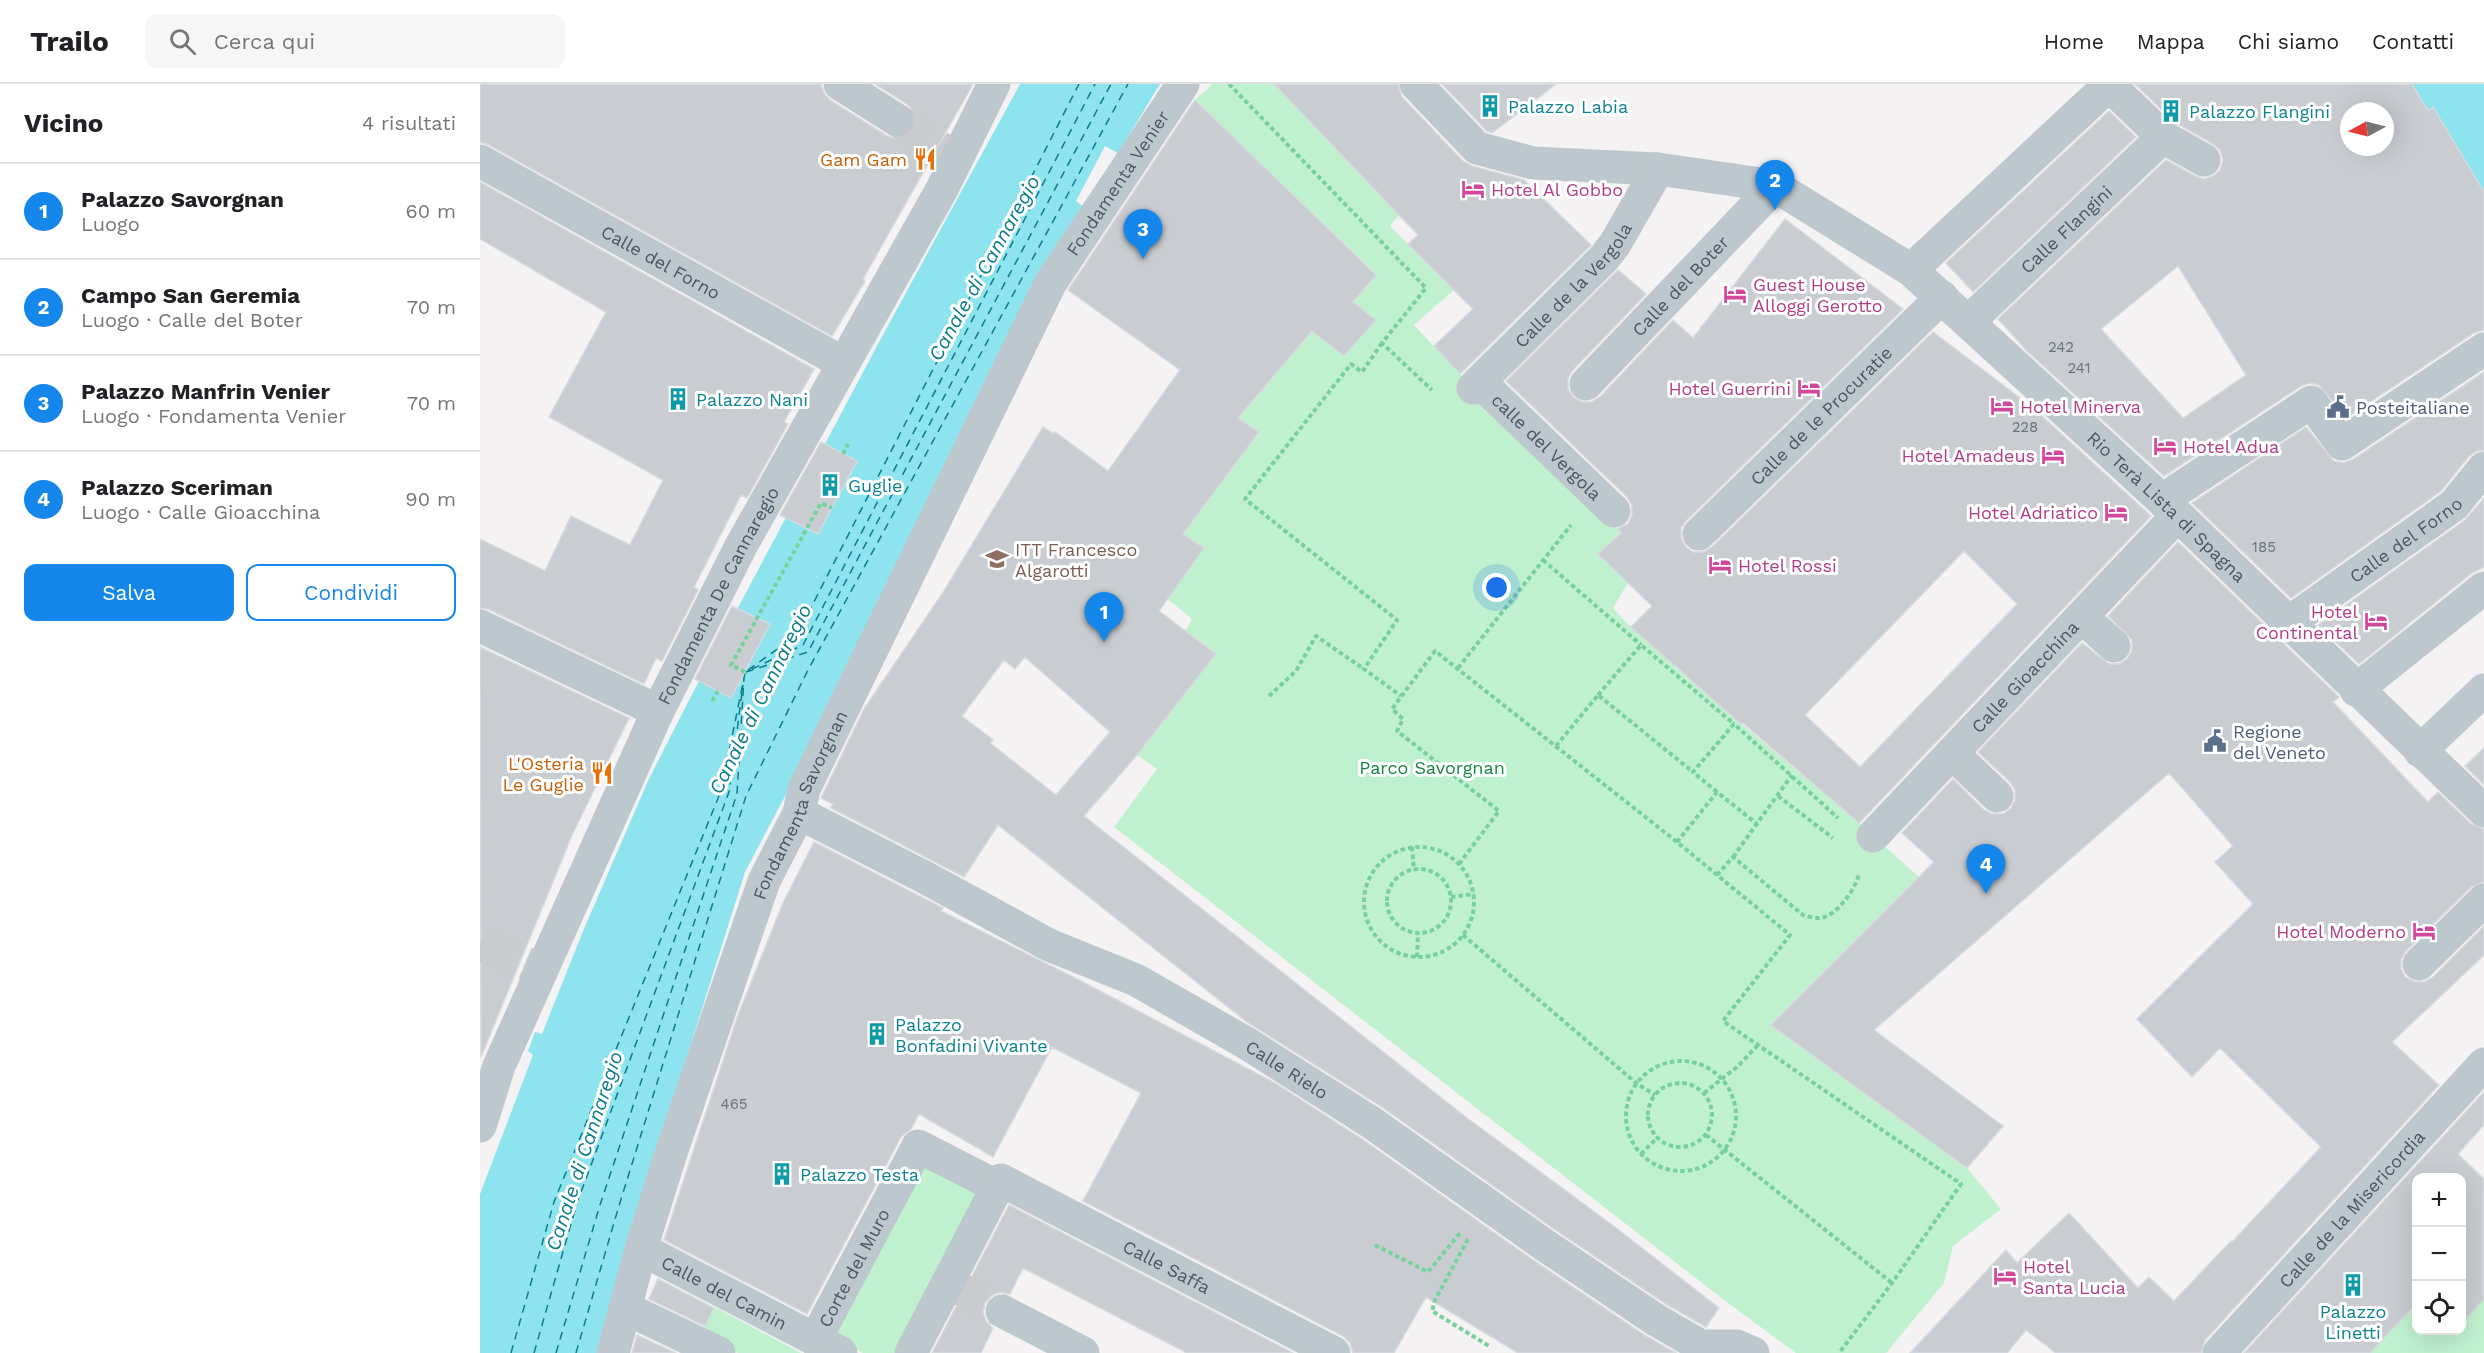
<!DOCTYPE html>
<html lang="it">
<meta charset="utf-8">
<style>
:root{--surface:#fff;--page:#f6f6f6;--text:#202124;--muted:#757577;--line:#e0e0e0;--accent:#1587eb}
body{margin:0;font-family:"Work Sans",sans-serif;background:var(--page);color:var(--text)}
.controls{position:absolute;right:18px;bottom:18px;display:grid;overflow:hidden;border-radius:12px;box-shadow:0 6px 24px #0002}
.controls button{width:54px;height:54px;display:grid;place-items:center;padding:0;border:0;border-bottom:2px solid var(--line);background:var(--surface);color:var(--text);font:30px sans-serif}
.compass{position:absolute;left:1860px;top:18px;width:54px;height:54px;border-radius:50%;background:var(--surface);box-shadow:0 6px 24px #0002;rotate:263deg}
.you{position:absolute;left:1017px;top:504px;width:21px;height:21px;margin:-15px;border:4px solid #fff;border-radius:50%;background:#1a73e8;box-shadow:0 0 0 9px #1a73e833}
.badge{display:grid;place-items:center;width:39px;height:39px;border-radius:50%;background:var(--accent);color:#fff;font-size:20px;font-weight:700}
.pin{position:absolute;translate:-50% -50px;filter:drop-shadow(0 2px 3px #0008)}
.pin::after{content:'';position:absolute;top:32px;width:21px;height:18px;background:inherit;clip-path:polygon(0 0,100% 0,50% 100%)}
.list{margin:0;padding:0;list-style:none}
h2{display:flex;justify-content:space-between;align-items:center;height:78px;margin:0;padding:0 24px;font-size:26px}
h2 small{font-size:20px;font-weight:400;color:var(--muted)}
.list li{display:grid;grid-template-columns:39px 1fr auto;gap:18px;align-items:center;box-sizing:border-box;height:96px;padding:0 24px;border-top:2px solid var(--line)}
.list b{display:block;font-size:22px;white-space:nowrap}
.list p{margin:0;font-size:20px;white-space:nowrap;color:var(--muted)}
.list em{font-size:20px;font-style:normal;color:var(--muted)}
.actions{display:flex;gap:12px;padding:18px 24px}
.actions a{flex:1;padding:14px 0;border:2px solid var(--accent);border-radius:12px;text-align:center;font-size:21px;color:var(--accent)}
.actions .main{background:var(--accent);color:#fff}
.icon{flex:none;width:33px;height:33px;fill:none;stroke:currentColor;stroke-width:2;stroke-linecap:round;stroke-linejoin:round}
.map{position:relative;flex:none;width:2004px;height:1269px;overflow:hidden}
header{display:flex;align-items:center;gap:36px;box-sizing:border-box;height:84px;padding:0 30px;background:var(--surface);border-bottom:2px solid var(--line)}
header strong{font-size:28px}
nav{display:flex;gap:33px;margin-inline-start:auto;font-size:21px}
.search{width:420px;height:54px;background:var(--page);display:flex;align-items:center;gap:15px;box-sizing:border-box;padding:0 21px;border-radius:12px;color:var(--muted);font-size:22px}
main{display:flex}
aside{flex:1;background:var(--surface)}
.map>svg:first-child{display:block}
.green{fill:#c0f1cf}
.water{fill:#8de4ef}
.pier{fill:#f4f2f2}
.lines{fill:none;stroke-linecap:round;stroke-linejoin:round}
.ferry{stroke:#0a7c8a;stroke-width:1.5;stroke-dasharray:8 6;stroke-linecap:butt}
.building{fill:#c9cdd1;stroke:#d6d9dd;stroke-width:1.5;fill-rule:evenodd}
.minor-tunnel{stroke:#c9cbce;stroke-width:33;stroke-dasharray:33 16;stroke-linecap:butt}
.path{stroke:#77d19c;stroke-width:4;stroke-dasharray:4.5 3;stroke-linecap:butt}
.minor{stroke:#bdc8ce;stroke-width:33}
.labels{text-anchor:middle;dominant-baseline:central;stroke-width:6;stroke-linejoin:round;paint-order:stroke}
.number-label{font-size:15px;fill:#69747c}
.culture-label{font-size:18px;fill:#0d838f;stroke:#fff;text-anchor:start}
.food-label{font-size:18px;fill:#c56008;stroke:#fff;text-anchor:end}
.street-label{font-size:18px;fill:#495760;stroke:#fff}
.hotel-label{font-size:18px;fill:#b23c85;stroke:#fff;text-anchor:start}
.service-label{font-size:18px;fill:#4e5e75;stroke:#fff;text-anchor:start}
.education-label{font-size:18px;fill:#785e54;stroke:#fff;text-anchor:start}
.park-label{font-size:18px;fill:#158642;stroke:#fff}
.water-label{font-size:20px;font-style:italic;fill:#0a7c8a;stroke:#fff}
</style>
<header>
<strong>Trailo</strong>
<div class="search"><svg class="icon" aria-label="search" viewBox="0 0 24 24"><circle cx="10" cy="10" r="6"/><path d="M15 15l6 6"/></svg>Cerca qui</div>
<nav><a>Home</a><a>Mappa</a><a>Chi siamo</a><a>Contatti</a></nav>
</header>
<main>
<aside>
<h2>Vicino<small>4 risultati</small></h2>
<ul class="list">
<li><span class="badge">1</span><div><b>Palazzo Savorgnan</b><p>Luogo</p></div><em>60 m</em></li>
<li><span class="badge">2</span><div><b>Campo San Geremia</b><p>Luogo · Calle del Boter</p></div><em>70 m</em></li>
<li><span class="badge">3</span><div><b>Palazzo Manfrin Venier</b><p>Luogo · Fondamenta Venier</p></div><em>70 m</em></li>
<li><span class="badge">4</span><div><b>Palazzo Sceriman</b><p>Luogo · Calle Gioacchina</p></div><em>90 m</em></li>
</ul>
<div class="actions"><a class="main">Salva</a><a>Condividi</a></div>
</aside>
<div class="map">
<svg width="2004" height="1269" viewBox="0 0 2004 1269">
<rect width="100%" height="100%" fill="#f4f2f2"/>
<path class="green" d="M733,0H794L919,131L910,142L974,206L934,241L993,304L1141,449L1118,470L1148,499L1133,524L1151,543L1202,589L1381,741L1439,793L1291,941L1487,1084L1521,1125L1473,1162L1464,1199L1406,1269H1316L1244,1216L634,743L677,685L657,671L736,570L705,547L712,535L688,515L724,464L703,450L779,349L758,334L832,247L864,272L896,236L873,218L896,190L715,16Z
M442,1075L505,1108L421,1269H383L351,1252Z
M2004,1161V1269H1890L1936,1220V1246H1982V1239L1991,1229L1982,1220V1186Z
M235,1223L321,1269H258L221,1251Z"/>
<path class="water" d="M540,0H680L562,195L312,699L265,788L153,1144L119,1269H0V1110L53,971L48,967L55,948L62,950L103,847L168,697L208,618L398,260Z
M1932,0H2004V108L1953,23L1948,27Z"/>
<path class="pier" d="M625,62L638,69L605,124L596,117Z"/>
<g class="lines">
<path class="ferry" d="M272,585L323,561L615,0
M268,586L317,551L599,0
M266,588L328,568L631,0
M31,1269L74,1118L241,707L265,589
M54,1269L97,1119L249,708L263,601
M76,1269L120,1121L257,710L264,594
M96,1269L138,1125L266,712L328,586L648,0"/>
</g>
<path class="building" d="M0,0H341L344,9L350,16L407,52L417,55L426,52L432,46L436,37L434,28L427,20L395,0H493L383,195L385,197L352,252L9,61L0,58Z
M794,0H918L922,13L983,77L992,82L1044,96L1111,161L980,290L954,262L993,225L928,160L938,151Z
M962,0H1076L1012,49L1007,47Z
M1655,0H1932L1948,27L1953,23L2004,108V246L1994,249L1866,334L1839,301L1830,299L1821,302L1684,392L1546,266L1518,235L1686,76L1715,92L1724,95L1733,92L1740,86L1743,76L1740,66L1733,60L1694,38ZM1869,27H1905V63H1869ZM1698,182L1766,291L1703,334L1621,245Z
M715,16L896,191L873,218L896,236L864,272L832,247L758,334L779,348L703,450L724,464L679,527L736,570L657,671L604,732L987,1034L1131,1140L1239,1224L1226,1243L1186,1220L1074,1145L902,1023L767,938L518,741L484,793L351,724L353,720L341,714L384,625L464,507L563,343L574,350L575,348L628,387L700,286L588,206ZM545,573L630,648L576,711L510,659L513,656L482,632L524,576L535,585Z
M1629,27L1656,53L1493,208L1466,179Z
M0,98L334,285L304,338L308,340L267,414L261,411L214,503L218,506L182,577L176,574L164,600L8,525L0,524V455L65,487L91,432L150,461L183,396L69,333L126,228L0,155Z
M1305,135L1423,225L1206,437L1201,444V454L1206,463L1213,468H1223L1232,463L1453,248L1552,323L1671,432L1379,739L1263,639L1261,640L1151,543L1172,522L1118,470L1141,449L1137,445L1148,440L1152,431V421L1147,413L1026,297L1138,186L1166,210L1092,287L1088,295V305L1093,313L1102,318H1112L1120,313L1193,236L1213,254ZM1484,467L1537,520L1380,683L1325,631Z
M2004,288V366L1997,367L1989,372L1961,407L1811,514L1712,419L1826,343L1854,377L1863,379L1872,376Z
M341,358L377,377L338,450L300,431Z
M2004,414V483L1992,489L1879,580L1838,541L1985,436Z
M1698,458L1859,613L1853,618L1948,718L1958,708L1991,740L2004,745V798L1991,803L1926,867L1921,876V885L1925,893L1935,898H1944L1952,894L2004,842V871L1912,958L1959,1001L1725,1256L1721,1269H1576L1546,1246L1527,1269H1430L1526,1166L1537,1179L1589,1129L1658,1204L1669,1193L1694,1217L1751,1157L1752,1158L1841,1063L1740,964L1712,993L1657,935L1773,820L1735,778L1753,762L1689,689L1394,946L1523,1042L1487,1084L1291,941L1454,778L1422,749L1473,695L1504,726L1512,730H1523L1531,724L1535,716V706L1530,698L1498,668L1602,559L1629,580H1639L1647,575L1652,567V556L1628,532Z
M252,522L290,540L251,614L215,595Z
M0,563L149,634L93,749L1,973Z
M2004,664V701L1985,682Z
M334,758L463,824L461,827L601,897L795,999L882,1055L1053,1176L1166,1252L1196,1269H1038L946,1213L914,1269H873L870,1259L863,1252L603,1117L661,1009L572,963L513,1073L439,1030L431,1045L421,1053L327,1230L184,1156L258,931L303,819Z
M2004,1008V1041L1978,1070L2004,1095V1215L1982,1239V1094H1936V1220L1890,1269H1764Z
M529,1121L813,1269H707L543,1184L530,1210L521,1208L512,1211L505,1219L503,1228L506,1237L513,1244L501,1269H452Z
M178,1195L234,1224L225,1242L169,1215Z
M157,1251L196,1269H152Z"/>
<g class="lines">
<path class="minor-tunnel" d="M417,36L477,75
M0,860L62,886
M473,1201L522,1227"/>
<path class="path" d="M749,0L946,204L902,259L952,306
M902,259L882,288L871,280L765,415L917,536L884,585L921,612
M363,370L368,360
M1063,476L1161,561
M978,584L1091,441
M265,588L251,581L341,419L352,424
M1118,611L1161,561L1254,640
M789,612L816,587L836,552L884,585
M232,617L238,607
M1076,662L1118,611L1213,688
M1237,708L1213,688L1254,640L1358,734
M1298,712L1353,754
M1197,758L1237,708L1277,740
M932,763L934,786
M884 818a55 55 0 1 1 110 0a55 55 0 1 1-110 0Z
M1253,773L1312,691
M979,780L1019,727L917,647L923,635L912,625L955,567L1197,758L1310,851L1243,937L1481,1100L1412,1199L1359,1269
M907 817a32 32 0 1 1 64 0a32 32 0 1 1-64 0Z
M1237,791L1253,773L1323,831C1330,833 1339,836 1347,832C1360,826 1377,803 1379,789
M971,813L994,810
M983,851L1156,999L1175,1011
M937,873L938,849
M1146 1032a55 55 0 1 1 110 0a55 55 0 1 1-110 0Z
M1168 1031a32 32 0 1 1 64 0a32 32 0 1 1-64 0Z
M1224,1009L1257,983L1278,961
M1226,1051L1412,1199
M1161,1070L1178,1053
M988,1155L955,1216L952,1227L1009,1262
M895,1161L948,1188L980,1149"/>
<g class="minor">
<path d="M360,0L417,36"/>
<path id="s1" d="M936,0L997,64L1053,79L1178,85L1295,102L1431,186L1682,416L2004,727"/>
<path d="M1629,1L1683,53L1724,76"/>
<path id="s2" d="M0,77L363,279"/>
<path d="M1431,186L1629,1L1628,0"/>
<path id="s3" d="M1488,238L1683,53"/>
<path id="s4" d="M1000,298L1134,427"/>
<path id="s5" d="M1106,300L1295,102"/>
<path id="s6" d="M993,304L1124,174L1135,160L1178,85"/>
<path d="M1682,416L1831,318L1862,360L2004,265"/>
<path id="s7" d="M1219,450L1462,213"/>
<path d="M1602,533L1634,562"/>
<path id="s8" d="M1808,539L1974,421L2004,384"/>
<path d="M0,542L178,627"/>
<path d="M1876,606L2004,504"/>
<path d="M1940,667L2004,606"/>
<path d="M1472,669L1517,712"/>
<path id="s9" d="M319,729L446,794L569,861L656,896L766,959L892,1039L1063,1160L1176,1236L1221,1262H1257L1273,1269"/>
<path id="s10" d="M1393,752L1697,432"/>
<path d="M1939,880L2004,816"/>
<path id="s11" d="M0,1042L19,982L178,627L261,462L462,105L514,0"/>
<path id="s12" d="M161,1165L361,1269"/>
<path d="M145,1224L239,1269"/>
<path d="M522,1227L603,1269"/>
<path id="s13" d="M335,1256L438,1062L518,1103"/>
<path id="s14" d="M133,1269L161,1165L189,1075L284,797L319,729L324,705L571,198L703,0"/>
<path id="s15" d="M431,1269L521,1096L854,1269"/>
<path id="s16" d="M1739,1269L2004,980"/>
</g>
</g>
<defs>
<g id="building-bare" transform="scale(1.8)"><path d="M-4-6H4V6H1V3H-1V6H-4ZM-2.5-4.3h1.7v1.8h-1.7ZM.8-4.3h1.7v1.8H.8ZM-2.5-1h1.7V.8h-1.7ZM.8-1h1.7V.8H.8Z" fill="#0f9aa8" stroke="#fff" stroke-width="2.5" paint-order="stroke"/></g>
<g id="restaurant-bare" transform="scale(1.8)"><path d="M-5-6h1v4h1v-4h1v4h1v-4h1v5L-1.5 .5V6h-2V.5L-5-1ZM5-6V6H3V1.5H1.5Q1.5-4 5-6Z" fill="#e8710a" stroke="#fff" stroke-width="2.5" paint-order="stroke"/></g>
<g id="hotel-bare" transform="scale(1.8)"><path d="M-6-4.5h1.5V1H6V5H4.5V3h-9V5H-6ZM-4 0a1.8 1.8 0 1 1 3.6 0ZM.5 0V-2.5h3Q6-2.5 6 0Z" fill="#d1479c" stroke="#fff" stroke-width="2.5" paint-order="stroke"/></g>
<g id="civic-bare" transform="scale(1.8)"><path d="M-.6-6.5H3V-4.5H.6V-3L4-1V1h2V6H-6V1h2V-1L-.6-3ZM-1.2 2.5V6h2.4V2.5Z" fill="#5c6f8a" stroke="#fff" stroke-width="2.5" paint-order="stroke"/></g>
<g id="school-bare" transform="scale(1.8)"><path d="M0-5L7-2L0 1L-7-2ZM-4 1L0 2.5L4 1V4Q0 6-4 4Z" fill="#8d6e63" stroke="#fff" stroke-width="2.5" paint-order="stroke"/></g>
</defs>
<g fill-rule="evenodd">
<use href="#building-bare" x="1010" y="22"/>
<use href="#building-bare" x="1691" y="27"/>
<use href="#restaurant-bare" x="445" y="75"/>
<use href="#hotel-bare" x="993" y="105"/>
<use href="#hotel-bare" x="1255" y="210"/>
<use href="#hotel-bare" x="1329" y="304"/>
<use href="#building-bare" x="198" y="315"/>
<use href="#hotel-bare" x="1522" y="322"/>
<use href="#civic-bare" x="1858" y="323"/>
<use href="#hotel-bare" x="1685" y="362"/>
<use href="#hotel-bare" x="1573" y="371"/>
<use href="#building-bare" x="350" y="401"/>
<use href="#hotel-bare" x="1636" y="428"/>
<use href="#school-bare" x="517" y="475"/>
<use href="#hotel-bare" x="1240" y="481"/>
<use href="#hotel-bare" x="1896" y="537"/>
<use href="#civic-bare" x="1735" y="657"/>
<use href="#restaurant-bare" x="122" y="689"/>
<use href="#hotel-bare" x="1944" y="847"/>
<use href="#building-bare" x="397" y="950"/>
<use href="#building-bare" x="302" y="1090"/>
<use href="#hotel-bare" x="1525" y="1192"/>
<use href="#building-bare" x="1873" y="1201"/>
</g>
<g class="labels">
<g class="number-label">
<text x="1581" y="263">242</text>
<text x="1599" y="284">241</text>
<text x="1545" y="343">228</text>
<text x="1784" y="463">185</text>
<text x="254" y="1020">465</text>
</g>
<g class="culture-label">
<text x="1028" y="22">Palazzo Labia</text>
<text x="1709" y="27">Palazzo Flangini</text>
<text x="216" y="315">Palazzo Nani</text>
<text x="368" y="401">Guglie</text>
<text x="415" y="940">Palazzo<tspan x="415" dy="21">Bonfadini Vivante</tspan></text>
<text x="320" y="1090">Palazzo Testa</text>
<text x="1873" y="1227" text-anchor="middle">Palazzo<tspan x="1873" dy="21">Linetti</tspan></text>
</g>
<g class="food-label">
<text x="427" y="75">Gam Gam</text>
<text x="104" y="679">L'Osteria<tspan x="104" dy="21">Le Guglie</tspan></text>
</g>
<g class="street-label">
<text stroke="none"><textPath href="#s14" startOffset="1280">Fondamenta Venier</textPath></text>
<text stroke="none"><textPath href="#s3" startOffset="135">Calle Flangini</textPath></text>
<text stroke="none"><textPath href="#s2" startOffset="207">Calle del Forno</textPath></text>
<text stroke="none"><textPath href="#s6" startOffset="144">Calle de la Vergola</textPath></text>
<text stroke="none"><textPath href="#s5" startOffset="136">Calle del Boter</textPath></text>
<text stroke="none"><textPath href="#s7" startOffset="170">Calle de le Procuratie</textPath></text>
<text stroke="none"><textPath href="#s4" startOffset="93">calle del Vergola</textPath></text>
<text stroke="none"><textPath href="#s1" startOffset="898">Rio Terà Lista di Spagna</textPath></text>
<text stroke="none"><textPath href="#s8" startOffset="144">Calle del Forno</textPath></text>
<text stroke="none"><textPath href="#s11" startOffset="582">Fondamenta De Cannaregio</textPath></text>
<text stroke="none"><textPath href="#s10" startOffset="220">Calle Gioacchina</textPath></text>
<text stroke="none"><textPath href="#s14" startOffset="580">Fondamenta Savorgnan</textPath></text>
<text stroke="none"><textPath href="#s9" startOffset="552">Calle Rielo</textPath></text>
<text stroke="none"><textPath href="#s16" startOffset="196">Calle de la Misericordia</textPath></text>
<text stroke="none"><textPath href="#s15" startOffset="382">Calle Saffa</textPath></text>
<text stroke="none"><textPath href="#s13" startOffset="82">Corte del Muro</textPath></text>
<text stroke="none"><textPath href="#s12" startOffset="94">Calle del Camin</textPath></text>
</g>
<g class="hotel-label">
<text x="1011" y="105">Hotel Al Gobbo</text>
<text x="1273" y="200">Guest House<tspan x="1273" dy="21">Alloggi Gerotto</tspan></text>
<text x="1311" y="304" text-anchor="end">Hotel Guerrini</text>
<text x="1540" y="322">Hotel Minerva</text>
<text x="1703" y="362">Hotel Adua</text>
<text x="1555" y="371" text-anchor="end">Hotel Amadeus</text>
<text x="1618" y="428" text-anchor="end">Hotel Adriatico</text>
<text x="1258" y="481">Hotel Rossi</text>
<text x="1878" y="527" text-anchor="end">Hotel<tspan x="1878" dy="21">Continental</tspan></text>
<text x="1926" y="847" text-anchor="end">Hotel Moderno</text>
<text x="1543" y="1182">Hotel<tspan x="1543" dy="21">Santa Lucia</tspan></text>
</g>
<g class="service-label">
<text x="1876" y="323">Posteitaliane</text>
<text x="1753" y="647">Regione<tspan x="1753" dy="21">del Veneto</tspan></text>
</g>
<g class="education-label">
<text x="535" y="465">ITT Francesco<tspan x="535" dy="21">Algarotti</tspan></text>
</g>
<g class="park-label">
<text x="952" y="683">Parco Savorgnan</text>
</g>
<g class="water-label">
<text transform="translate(504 184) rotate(-61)">Canale di Cannaregio</text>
<text transform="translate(280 615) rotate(-64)">Canale di Cannaregio</text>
<text transform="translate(104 1067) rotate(-72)">Canale di Cannaregio</text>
</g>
</g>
</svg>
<div class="controls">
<button>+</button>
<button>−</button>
<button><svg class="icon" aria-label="locate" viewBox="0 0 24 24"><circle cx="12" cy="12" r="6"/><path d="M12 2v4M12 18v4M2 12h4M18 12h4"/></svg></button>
</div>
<svg class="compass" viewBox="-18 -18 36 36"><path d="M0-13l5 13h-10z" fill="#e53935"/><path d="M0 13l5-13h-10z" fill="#757577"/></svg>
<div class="you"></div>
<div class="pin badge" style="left:624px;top:558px">1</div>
<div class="pin badge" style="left:1295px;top:126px">2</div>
<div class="pin badge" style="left:663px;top:175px">3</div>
<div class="pin badge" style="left:1506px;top:810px">4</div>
</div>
</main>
